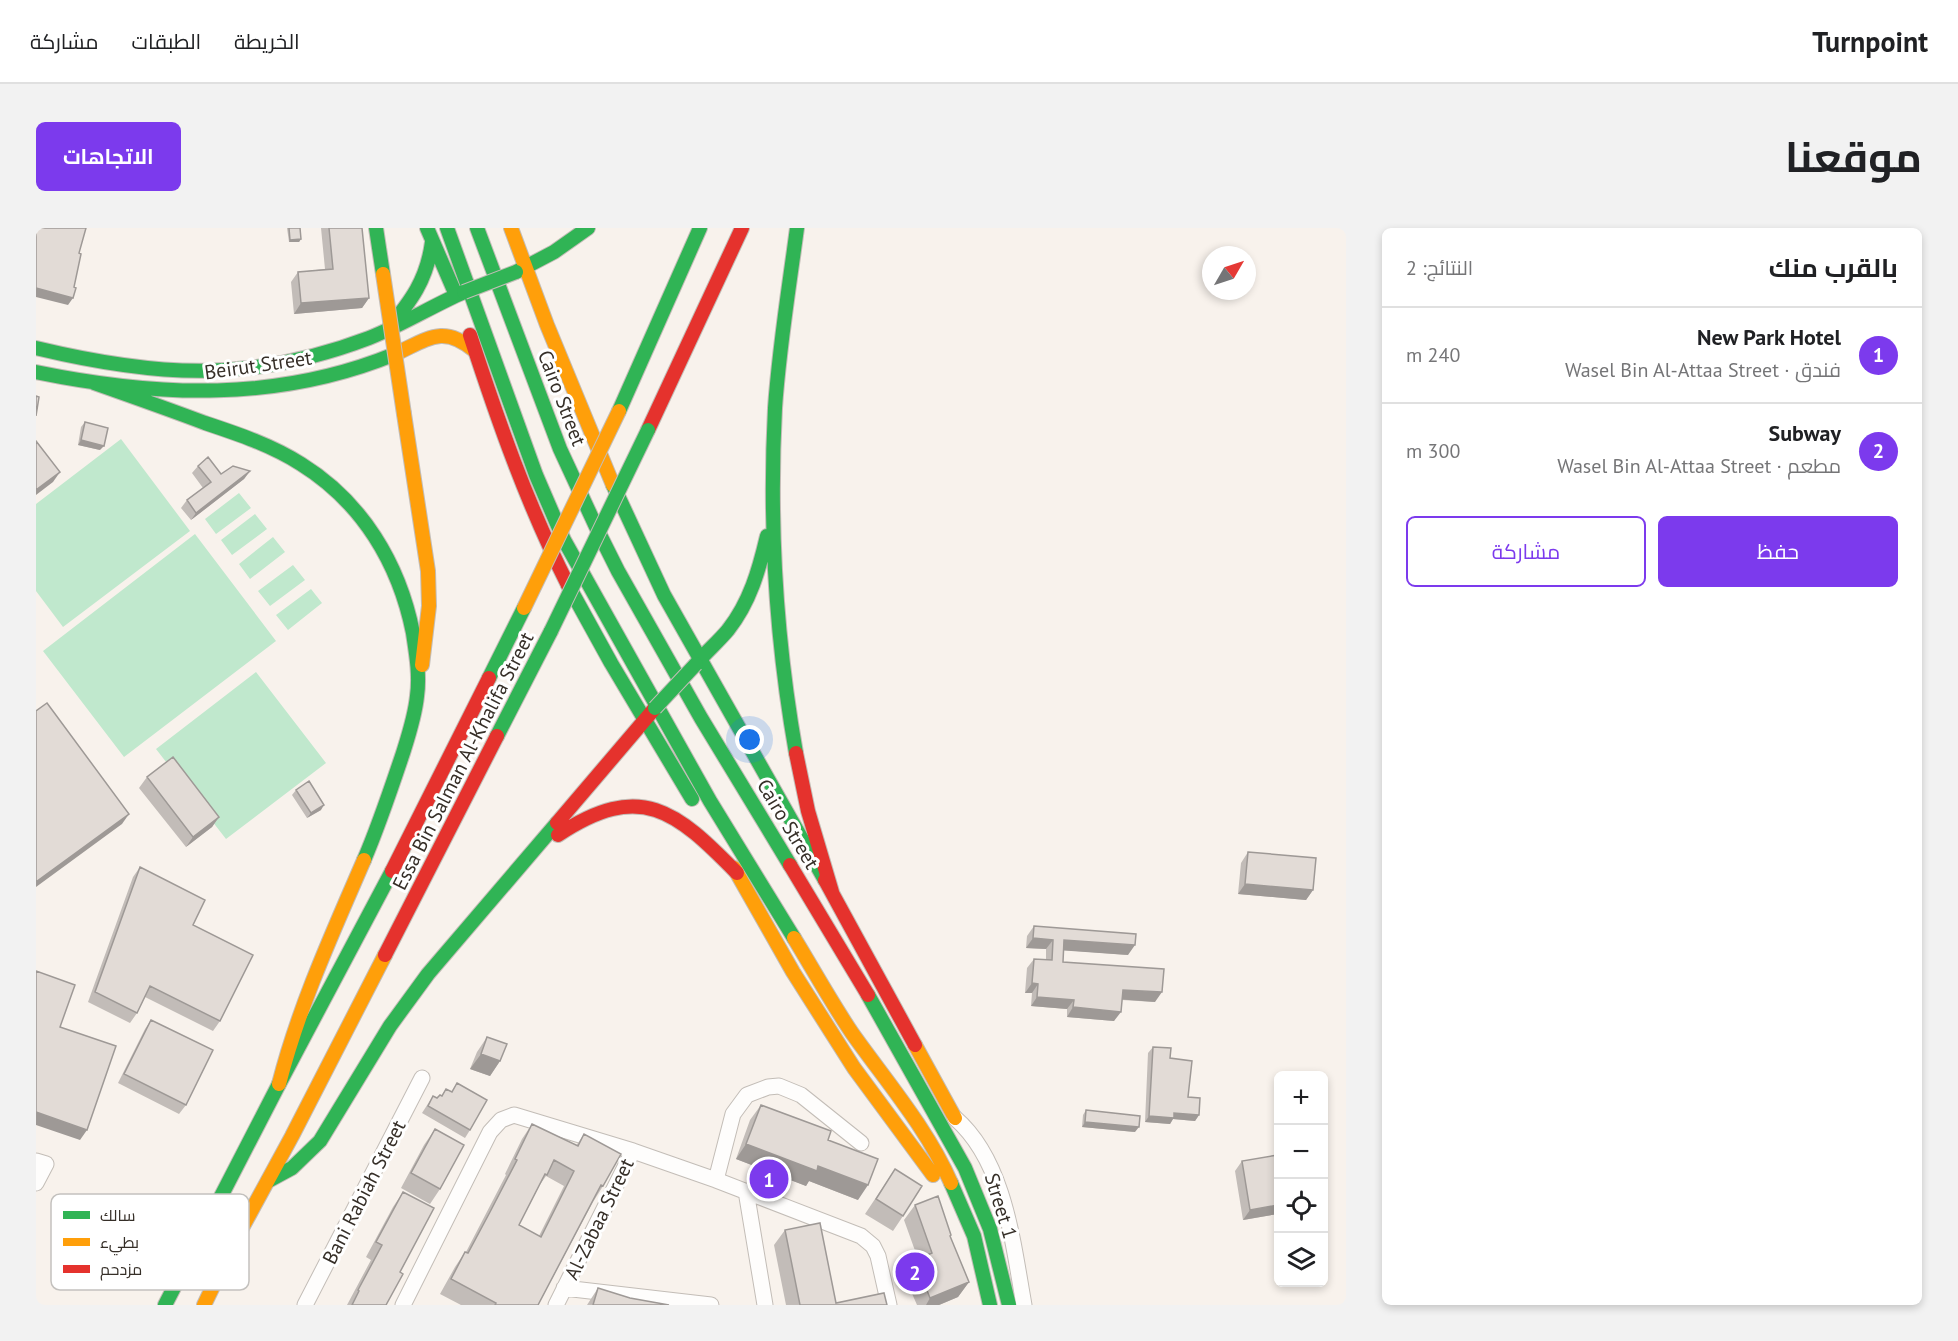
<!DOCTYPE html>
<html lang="ar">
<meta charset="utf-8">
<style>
:root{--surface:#fff;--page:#f2f2f2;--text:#202124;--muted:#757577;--line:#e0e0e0;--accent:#7c3aed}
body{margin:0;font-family:"PT Sans",Cairo,sans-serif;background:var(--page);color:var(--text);direction:rtl}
.controls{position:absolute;right:18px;bottom:18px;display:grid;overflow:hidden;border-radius:9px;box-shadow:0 3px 9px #0003}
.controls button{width:54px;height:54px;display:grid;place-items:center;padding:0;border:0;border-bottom:2px solid var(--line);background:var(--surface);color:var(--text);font:30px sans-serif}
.compass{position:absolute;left:1166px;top:18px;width:54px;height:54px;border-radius:50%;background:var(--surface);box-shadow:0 3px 9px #0003;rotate:51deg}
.you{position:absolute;left:714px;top:512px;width:21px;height:21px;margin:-15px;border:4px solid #fff;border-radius:50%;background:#1a73e8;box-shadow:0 0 0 9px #1a73e833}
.badge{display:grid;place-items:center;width:39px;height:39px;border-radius:50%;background:var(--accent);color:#fff;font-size:20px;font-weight:700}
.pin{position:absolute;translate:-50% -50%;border:3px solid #fff;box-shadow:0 2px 6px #0006}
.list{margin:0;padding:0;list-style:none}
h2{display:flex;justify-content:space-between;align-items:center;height:78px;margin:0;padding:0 24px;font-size:26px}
h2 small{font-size:20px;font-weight:400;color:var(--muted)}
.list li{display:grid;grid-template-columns:39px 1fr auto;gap:18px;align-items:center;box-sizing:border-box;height:96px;padding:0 24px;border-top:2px solid var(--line)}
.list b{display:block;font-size:22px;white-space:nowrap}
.list p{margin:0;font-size:20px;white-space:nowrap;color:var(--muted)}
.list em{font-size:20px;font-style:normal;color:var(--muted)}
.actions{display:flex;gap:12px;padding:18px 24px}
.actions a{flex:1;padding:14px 0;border:2px solid var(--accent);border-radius:9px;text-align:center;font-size:21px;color:var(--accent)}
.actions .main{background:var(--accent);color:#fff}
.icon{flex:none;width:33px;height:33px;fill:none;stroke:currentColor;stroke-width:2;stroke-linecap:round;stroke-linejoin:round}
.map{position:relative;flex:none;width:1310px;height:1077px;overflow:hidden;direction:ltr;border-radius:9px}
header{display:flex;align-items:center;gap:36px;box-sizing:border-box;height:84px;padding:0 30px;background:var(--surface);border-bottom:2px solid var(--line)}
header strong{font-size:28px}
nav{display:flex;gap:33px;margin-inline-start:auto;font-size:21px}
.intro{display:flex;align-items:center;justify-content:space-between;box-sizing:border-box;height:144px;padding:0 36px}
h1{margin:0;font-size:42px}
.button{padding:15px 27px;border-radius:9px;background:var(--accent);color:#fff;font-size:21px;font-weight:700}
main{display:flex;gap:36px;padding:0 36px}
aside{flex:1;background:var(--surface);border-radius:9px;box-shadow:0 3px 9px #0003}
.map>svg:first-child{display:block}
.green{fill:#c0e8cd}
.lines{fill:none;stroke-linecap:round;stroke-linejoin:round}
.street-casing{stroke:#c3bdb7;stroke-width:17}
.fast-casing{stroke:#c3bdb7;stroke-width:16}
.slow-casing{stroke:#c3bdb7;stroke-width:16}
.jam-casing{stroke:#c3bdb7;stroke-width:16}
.street{stroke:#fefdfc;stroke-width:15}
.fast{stroke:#30b455;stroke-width:14}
.slow{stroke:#ff9f0a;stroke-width:14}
.jam{stroke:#e5322d;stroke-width:14}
.fast-bridge-casing{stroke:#c3bdb7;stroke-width:16;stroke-linecap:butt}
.slow-bridge-casing{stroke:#c3bdb7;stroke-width:16;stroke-linecap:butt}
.fast-bridge{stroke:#30b455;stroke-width:14}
.slow-bridge{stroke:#ff9f0a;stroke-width:14}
.wall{fill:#c2bcb8;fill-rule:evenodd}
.shaded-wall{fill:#9e9996}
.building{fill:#e2dbd6;stroke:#9e9996;stroke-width:1.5;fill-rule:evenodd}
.labels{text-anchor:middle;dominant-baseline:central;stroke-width:6;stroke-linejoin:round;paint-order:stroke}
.street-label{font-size:20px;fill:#362f28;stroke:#fff}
.key{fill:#fff;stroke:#c3c1be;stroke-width:1.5}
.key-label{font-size:16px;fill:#362f28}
</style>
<header>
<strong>Turnpoint</strong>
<nav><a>الخريطة</a><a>الطبقات</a><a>مشاركة</a></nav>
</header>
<div class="intro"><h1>موقعنا</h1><a class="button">الاتجاهات</a></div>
<main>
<aside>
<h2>بالقرب منك<small>النتائج: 2</small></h2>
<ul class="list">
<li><span class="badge">1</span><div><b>New Park Hotel</b><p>فندق · Wasel Bin Al-Attaa Street</p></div><em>240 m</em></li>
<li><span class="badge">2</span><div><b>Subway</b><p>مطعم · Wasel Bin Al-Attaa Street</p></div><em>300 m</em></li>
</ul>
<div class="actions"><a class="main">حفظ</a><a>مشاركة</a></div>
</aside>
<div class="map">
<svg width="1310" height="1077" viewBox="0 0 1310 1077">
<rect width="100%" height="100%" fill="#f8f2ec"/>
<path class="green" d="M85,211L154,303L27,399L0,363V276Z
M203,265L215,280L180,306L169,291Z
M219,286L231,301L196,327L185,312Z
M159,306L240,413L88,529L7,423Z
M237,309L249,324L214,351L203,336Z
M257,337L269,352L234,378L222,363Z
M275,361L286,375L252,402L240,387Z
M220,444L290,535L190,611L120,521Z"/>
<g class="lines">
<g class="street-casing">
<path id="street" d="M919,890C969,933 977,1016 988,1077
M0,933L10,936L0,955
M680,952L697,886L711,867L732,859L743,858L765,867L825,915
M710,963L729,1077
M528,1060L675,1077
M269,1077L386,850
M367,1077L454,904L465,892L478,887L597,923L680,952L825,1008L837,1018L842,1028L853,1077
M520,1077L597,923"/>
</g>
<g class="fast-casing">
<path id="fast" d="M340,0L347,46
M391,0L420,67
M411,0L500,247L528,312L674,573L758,710
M441,0L524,221L562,303L582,343L665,490L754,637
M480,44L518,24L552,0
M351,102C375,73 391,52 396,14
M0,120C121,149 215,155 333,110C366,97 396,78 428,64
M0,144C122,169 242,174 359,126
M58,155C95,168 132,181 169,195C202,206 235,217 265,236C326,274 363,335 377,405C380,425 384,447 381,468C379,488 373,506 367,525C355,561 343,597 328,632
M583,183L664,0
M577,257L628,367L789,652
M532,357L575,435L656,571
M660,436C670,424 682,414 692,402C714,374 723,342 731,308
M453,450L488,380
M461,508L515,403
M760,525C740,412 733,294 739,180C743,120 753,60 761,0
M832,767L929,940L954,1001L973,1077
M232,953L256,940L284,913L354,798L392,746L521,595
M915,955L938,1008L954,1077
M129,1077L243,856L356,643"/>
</g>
<g class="slow-casing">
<path id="slow" d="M475,0L511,97L577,257
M359,126C392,111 407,96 439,123
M368,186L392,343L393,378L386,437
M698,640L757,744L818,840L897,947
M758,710C777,741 795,774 816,805C850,853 891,900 915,955
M879,817L919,890
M243,856C263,778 296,706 328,632
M168,1077L200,1011L256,908L349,727"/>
</g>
<g class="jam-casing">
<path id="jam" d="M434,107C462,193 491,276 532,357
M612,202L706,0
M760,525L772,583L796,664
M521,595L619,480
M522,607C605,552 640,583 701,645
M754,637L832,767
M356,643L453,450
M789,652L879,817
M349,727L461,508"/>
</g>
<use href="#street" class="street"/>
<use href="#fast" class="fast"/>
<use href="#slow" class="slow"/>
<use href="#jam" class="jam"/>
<g class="fast-bridge-casing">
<path id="fast-bridge" d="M428,64L480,44
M515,403L612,202
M619,480L660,436"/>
</g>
<g class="slow-bridge-casing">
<path id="slow-bridge" d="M347,46L368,186
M488,380L583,183"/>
</g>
<use href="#fast-bridge" class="fast-bridge"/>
<use href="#slow-bridge" class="slow-bridge"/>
</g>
<path class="wall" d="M251,0H264L265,11L263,14H253Z
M285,0H326L333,70L326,80L258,86L255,54L262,44L289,41Z
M49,194L64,222L42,217L45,199Z
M162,238L185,246L214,243L208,251L155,292L145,280L151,272L167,260L156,245Z
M111,549L183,589L176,599L150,619L103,560Z
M260,562L285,582L271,590L256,567Z
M1212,624L1277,662L1270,672L1202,666L1205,635Z
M104,639L157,697L184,793L177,803L109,769L101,785L94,795L52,774L97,649Z
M998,698L1092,727L1027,722V734L1119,774L1086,772L1078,793L1031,789V781L995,778L996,765H989L991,740L998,731L1010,732V721L990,720L991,708Z
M115,792L150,877L143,886L82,855L109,801Z
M451,809L464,833L454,848L434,841L441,824Z
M1117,819L1134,830L1152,869L1163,887L1159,893L1137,891L1134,896L1109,894L1112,825Z
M421,855L434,902L429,910L386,885L397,868L401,870L405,868L410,861L415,864Z
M725,877L792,912L822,972L773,953L770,958L700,931L714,892Z
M1050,882L1099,904L1046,899L1047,887Z
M496,896L540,918L548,906L567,958L557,974L502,1077H425L404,1066L419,1039L429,1024H430L470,947L469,946L486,911ZM510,948L528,958L503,1008L483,997L503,958Z
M399,901L404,961L394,976L365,960L388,917Z
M1206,933L1242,986L1207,992L1199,943Z
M859,941L867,988L857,1003L829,986Z
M367,964L364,1044L350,1077H311L335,1032L330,1029L357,979Z
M879,977L915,1007L914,1009L933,1054L922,1069L903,1077H881L868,1047L879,1032L882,1031L868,992Z
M749,1002L800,1075L851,1077H750L738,1017Z
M562,1060L594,1070L633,1077H551Z"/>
<path class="shaded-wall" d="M265,11L263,14H253L254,12Z
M0,60L37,70L32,77L0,69Z
M333,70L326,80L258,86L265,75Z
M45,212L68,218L64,222L42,217Z
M214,243L208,251L155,292L160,285Z
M24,244L17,254L0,267V262Z
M288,577L285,582L271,590L275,585Z
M93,586L86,596L0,659V654Z
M183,589L176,599L150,619L157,609Z
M1209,656L1277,662L1270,672L1202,666Z
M997,710L1017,712L1010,721L990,720Z
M1028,712L1099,717L1092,727L1021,722Z
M996,755L1002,756L996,765H989Z
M1087,762L1126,764L1119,774L1080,771Z
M1001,769L1038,772L1031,781L995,778Z
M1037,779L1085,784L1078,793L1031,789Z
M445,826L464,833L454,848L434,841Z
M0,884L51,902L44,912L0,897Z
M1138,885L1163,887L1159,893L1137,891L1134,896L1109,894L1113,888Z
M1049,894L1103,899L1099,904L1046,899Z
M710,916L782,938L832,957L822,972L773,953L770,958L700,931Z
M1242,977V986L1207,992L1214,982Z
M933,1054L922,1069L903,1077H890L894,1070Z"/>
<path class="building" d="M0,0H50L43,25L45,26L38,59L40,60L37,70L0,60Z
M253,0H264L265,11L254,12Z
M293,0H326L333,70L265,75L262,44L297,41Z
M0,168L3,169L0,188Z
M49,194L72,200L68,218L45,212Z
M0,213L24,244L0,262Z
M172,229L185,246L197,238L214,243L160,285L151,272L175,254L162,238Z
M11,475L93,586L0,654V483Z
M137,529L183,589L157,609L111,549Z
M273,553L288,577L275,585L260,562Z
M1212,624L1280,630L1277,662L1209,656Z
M104,639L169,672L157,697L217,727L184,793L114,758L101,785L59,764Z
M998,698L1100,706L1099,717L1028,712L1027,734L1128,741L1126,764L1087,762L1085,784L1037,779L1038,772L1001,769L1002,756L996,755L998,731L1016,732L1017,712L997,710Z
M0,743L39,757L24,799L80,818L51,902L0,884Z
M115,792L177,822L150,877L88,846Z
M451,809L471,816L464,833L445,826Z
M1117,819L1135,820L1134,830L1156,833L1152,869L1164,870L1163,887L1138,885V890L1113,888Z
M421,855L451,872L434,902L392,878L397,868L401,870L404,867L406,868L410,861L416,864Z
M725,877L795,903L792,912L842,931L832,957L782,938L781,943L710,916Z
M1050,882L1104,888L1103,899L1049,894Z
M496,896L542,918L548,906L585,926L567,958L565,957L502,1077H459L460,1075L415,1051L429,1024L432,1025L454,984L481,932L479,931ZM518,932L538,943L505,1009L483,997L509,946L511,947Z
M399,901L428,917L404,961L375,945Z
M1242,927V977L1214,982L1206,933Z
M859,941L886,958L867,988L840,971Z
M367,964L398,980L364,1044L367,1046L350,1077H316L323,1063L322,1062L346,1017L340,1014Z
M902,968L915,1007L914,1008L933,1054L894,1070L879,1032L896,1025L879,977Z
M784,995L800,1075L848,1065L851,1077H764L749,1002Z
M562,1060L594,1070L633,1077H557Z"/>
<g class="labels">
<g class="street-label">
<text transform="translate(222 137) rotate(-8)">Beirut Street</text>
<text transform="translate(526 170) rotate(69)">Cairo Street</text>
<text transform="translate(427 533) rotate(-63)">Essa Bin Salman Al-Khalifa Street</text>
<text transform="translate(752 596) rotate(59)">Cairo Street</text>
<text transform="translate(328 964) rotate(-63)">Bani Rabiah Street</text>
<text transform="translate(965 978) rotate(73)">Street 1</text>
<text transform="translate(563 991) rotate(-64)">Al-Zabaa Street</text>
</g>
</g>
<rect x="15" y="966" width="198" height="96" rx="9" class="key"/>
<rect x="27" y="983" width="27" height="8" fill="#30b455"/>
<rect x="27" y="1010" width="27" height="8" fill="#ff9f0a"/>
<rect x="27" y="1037" width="27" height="8" fill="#e5322d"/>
<g class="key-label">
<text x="64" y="993">سالك</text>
<text x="64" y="1020">بطيء</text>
<text x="64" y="1047">مزدحم</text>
</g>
</svg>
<div class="controls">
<button>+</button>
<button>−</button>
<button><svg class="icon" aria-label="locate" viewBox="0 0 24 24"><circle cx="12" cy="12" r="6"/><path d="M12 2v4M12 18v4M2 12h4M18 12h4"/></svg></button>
<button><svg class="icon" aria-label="layers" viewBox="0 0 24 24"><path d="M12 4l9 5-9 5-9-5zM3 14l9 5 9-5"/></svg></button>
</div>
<svg class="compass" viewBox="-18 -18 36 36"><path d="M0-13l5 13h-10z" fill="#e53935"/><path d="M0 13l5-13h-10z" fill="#757577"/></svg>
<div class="you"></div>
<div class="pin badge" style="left:733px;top:951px">1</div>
<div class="pin badge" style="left:879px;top:1044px">2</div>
</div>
</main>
